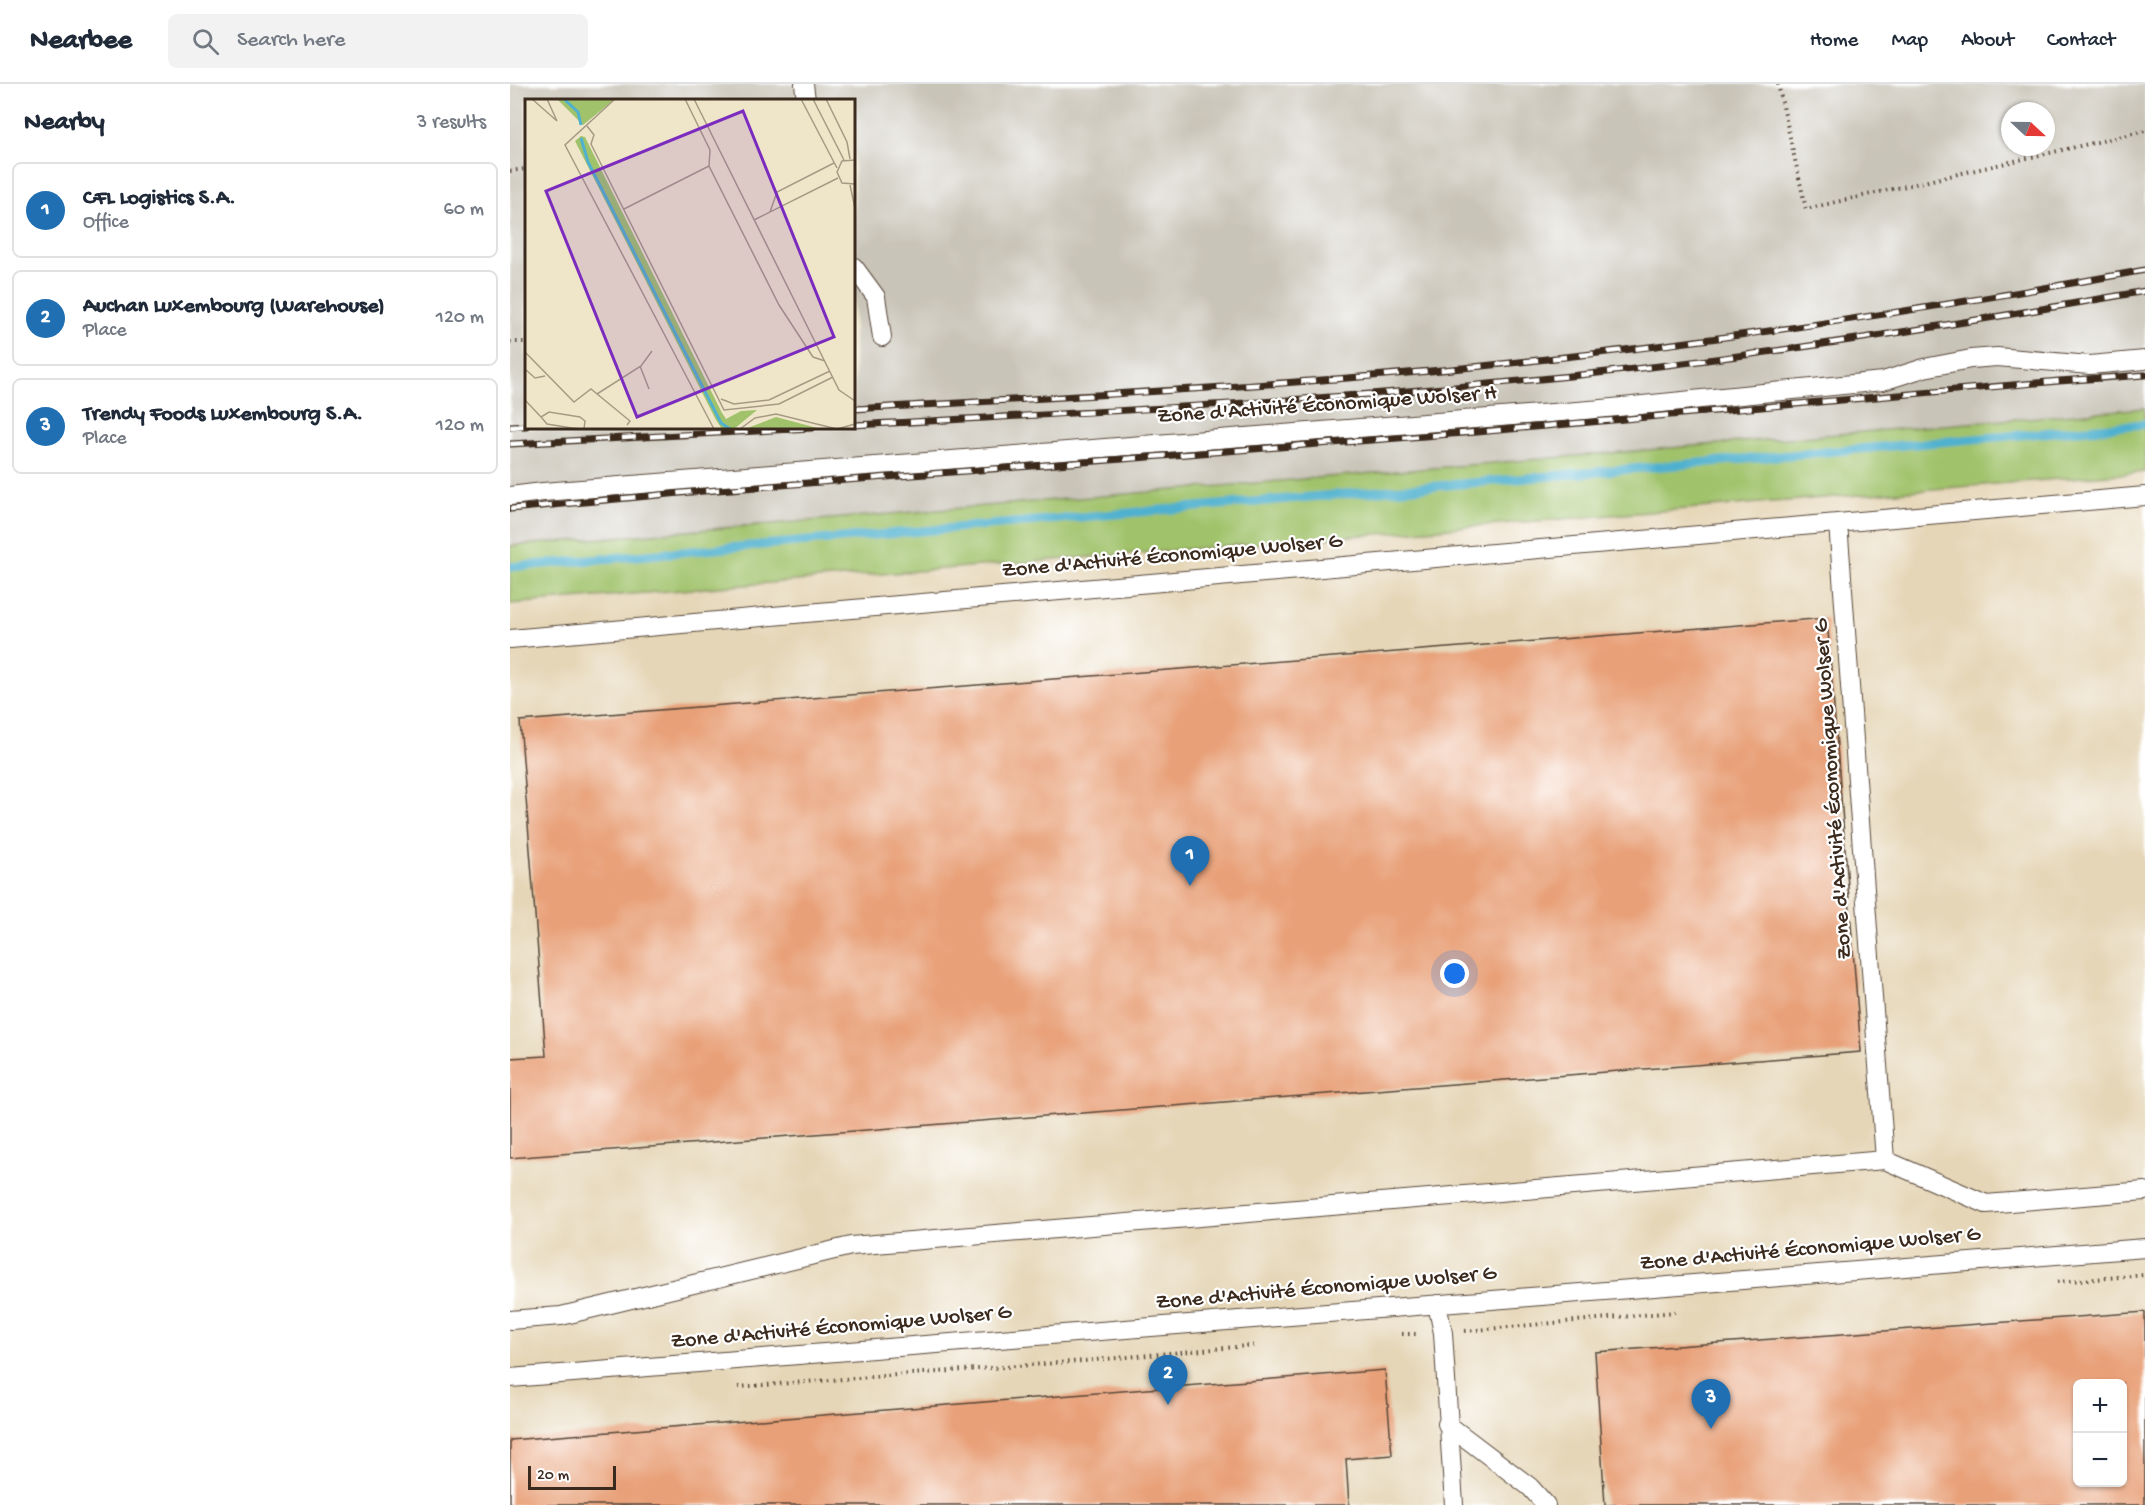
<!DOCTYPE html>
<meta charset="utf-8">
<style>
:root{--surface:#fff;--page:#f2f2f3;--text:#1f2937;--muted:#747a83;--line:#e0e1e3;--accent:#1f6fb2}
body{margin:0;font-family:"Gochi Hand",sans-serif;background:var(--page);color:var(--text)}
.controls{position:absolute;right:18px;bottom:18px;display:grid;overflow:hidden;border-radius:9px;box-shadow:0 2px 4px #0004}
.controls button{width:54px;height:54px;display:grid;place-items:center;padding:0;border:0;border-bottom:2px solid var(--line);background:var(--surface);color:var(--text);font:30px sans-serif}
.compass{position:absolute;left:1491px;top:18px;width:54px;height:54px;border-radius:50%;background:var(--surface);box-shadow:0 2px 4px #0004;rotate:112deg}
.scale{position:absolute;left:18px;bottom:15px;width:88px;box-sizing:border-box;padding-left:6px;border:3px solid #3b2a1e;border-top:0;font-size:16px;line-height:21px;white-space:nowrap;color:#3b2a1e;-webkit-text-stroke:4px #fff;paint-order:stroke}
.you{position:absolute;left:945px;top:890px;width:21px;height:21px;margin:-15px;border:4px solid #fff;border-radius:50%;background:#1a73e8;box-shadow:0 0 0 9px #1a73e833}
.badge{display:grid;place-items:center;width:39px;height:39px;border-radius:50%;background:var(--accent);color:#fff;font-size:20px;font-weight:700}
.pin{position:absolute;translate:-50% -50px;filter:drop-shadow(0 2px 3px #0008)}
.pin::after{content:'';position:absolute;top:32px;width:21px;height:18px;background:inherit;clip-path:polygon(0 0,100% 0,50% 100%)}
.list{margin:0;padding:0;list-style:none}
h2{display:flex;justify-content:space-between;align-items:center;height:78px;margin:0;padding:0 24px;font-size:26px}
h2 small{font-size:20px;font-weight:400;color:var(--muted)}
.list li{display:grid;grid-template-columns:39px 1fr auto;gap:18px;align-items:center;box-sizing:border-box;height:96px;margin:0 12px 12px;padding:0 12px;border:2px solid var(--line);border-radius:9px}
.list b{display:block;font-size:22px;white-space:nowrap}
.list p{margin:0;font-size:20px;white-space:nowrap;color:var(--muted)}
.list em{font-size:20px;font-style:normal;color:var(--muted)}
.icon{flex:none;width:33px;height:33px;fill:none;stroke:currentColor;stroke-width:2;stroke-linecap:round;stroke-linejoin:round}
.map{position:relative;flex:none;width:1635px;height:1421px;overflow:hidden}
header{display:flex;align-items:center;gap:36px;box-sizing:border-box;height:84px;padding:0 30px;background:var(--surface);border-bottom:2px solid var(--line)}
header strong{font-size:28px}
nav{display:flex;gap:33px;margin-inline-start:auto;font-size:21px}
.search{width:420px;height:54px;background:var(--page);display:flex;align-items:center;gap:15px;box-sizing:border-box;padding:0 21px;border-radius:9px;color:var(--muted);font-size:22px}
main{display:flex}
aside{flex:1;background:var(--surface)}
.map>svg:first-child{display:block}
.built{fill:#e5d6b7;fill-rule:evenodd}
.industrial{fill:#c9c4b8;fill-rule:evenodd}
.green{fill:#a0c26b;stroke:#6e7644;stroke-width:1.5}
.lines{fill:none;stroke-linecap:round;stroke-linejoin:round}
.stream{stroke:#50b1cf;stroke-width:9}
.building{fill:#e8a078;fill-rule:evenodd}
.lane-casing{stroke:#564638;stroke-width:20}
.path{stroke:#564638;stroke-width:4;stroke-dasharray:1.5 4.5;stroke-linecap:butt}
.lane{stroke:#fff;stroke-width:18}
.rail-casing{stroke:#3b2a1e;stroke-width:7}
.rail{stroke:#fff;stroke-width:4.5;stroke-dasharray:14;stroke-linecap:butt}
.labels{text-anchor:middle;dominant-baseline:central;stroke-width:4.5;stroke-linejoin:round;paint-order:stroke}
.street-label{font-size:22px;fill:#3b2a1e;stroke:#fff}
.inset-river{fill:none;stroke:#50b1cf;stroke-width:3}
.inset-road{fill:none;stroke:#a79a85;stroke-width:1.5}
.view{fill:#7b2cbf;fill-opacity:0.15;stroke:#7b2cbf;stroke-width:3}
.inset-edge{fill:none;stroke:#3b2a1e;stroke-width:3}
</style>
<header>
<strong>Nearbee</strong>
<div class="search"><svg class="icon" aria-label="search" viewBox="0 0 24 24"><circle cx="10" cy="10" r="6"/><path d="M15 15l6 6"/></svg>Search here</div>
<nav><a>Home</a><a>Map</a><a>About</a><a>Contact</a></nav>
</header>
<main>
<aside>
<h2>Nearby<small>3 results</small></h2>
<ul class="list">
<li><span class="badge">1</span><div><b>CFL Logistics S.A.</b><p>Office</p></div><em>60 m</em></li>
<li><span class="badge">2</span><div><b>Auchan Luxembourg (Warehouse)</b><p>Place</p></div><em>120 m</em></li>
<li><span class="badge">3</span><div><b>Trendy Foods Luxembourg S.A.</b><p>Place</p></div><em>120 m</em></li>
</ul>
</aside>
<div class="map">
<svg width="1635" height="1421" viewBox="0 0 1635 1421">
<rect width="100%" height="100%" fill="#fff"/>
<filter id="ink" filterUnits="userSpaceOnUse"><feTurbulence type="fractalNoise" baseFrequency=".0167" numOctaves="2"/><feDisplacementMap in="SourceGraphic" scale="12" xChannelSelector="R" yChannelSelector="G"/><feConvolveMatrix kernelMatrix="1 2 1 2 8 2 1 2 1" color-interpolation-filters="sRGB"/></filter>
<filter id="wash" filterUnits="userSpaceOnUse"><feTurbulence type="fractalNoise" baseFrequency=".008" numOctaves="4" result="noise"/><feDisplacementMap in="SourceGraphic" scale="24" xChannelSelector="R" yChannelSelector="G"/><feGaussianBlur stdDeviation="1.35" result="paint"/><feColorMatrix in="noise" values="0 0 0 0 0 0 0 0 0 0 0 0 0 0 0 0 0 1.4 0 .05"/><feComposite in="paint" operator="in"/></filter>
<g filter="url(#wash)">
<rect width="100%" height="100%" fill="#efe5c9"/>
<path class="built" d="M1635,388V1421H0V520ZM1568,1300H1612V1398H1568Z"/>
<path class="industrial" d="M0,0H1635V324L0,462ZM16,16H344V344H16ZM1500,27H1536V63H1500Z"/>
<path class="green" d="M1635,324V388L0,520V462Z"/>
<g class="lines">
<path class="stream" d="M0,483L1635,340"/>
</g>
<g id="blocks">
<path class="building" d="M1317,534L1351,968L0,1074V974L36,972L10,637Z
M1635,1228V1421H1095L1085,1268ZM1612,1299V1398H1568V1299Z
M875,1286L882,1371L836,1375L839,1421H0V1356Z"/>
</g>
</g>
<g filter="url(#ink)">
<use href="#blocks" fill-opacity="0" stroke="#564638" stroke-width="1.5"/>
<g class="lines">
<g class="lane-casing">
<path id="lane" d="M294,0L296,16
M344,183L366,213L372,253
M0,412L33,408L1092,325L1373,297L1414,284L1461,275L1487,273L1580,281L1635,276
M1328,439L1375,1076
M0,555L1635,412
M927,1220L933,1249L944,1421
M0,1236L51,1232L341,1162L1375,1076L1476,1120L1635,1107
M0,1294L1635,1164
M937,1340L1020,1403L1036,1421"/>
</g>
<path class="path" d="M1268,0L1296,125L1635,47
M0,87L16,85
M0,258H16
M1547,1198L1635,1191
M955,1247L1165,1228
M892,1250H908
M228,1303L574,1277L747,1261"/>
<use href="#lane" class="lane"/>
<g class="rail-casing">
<path id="rail" d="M344,325C550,313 757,303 963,283C1188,260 1412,227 1635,186
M344,341C583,328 822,317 1060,292C1253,272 1444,241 1635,207
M0,343L16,342
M0,360L302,344
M0,425L181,408L967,348L1549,297L1635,291"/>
</g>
<use href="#rail" class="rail"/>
</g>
</g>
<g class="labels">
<g class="street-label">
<text transform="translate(817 322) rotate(-4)">Zone d'Activité Économique Wolser H</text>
<text transform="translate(662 473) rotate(-5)">Zone d'Activité Économique Wolser G</text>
<text transform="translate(1324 705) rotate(-94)">Zone d'Activité Économique Wolser G</text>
<text transform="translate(1300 1166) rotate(-5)">Zone d'Activité Économique Wolser G</text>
<text transform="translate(816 1205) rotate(-5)">Zone d'Activité Économique Wolser G</text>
<text transform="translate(331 1244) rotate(-5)">Zone d'Activité Économique Wolser G</text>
</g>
</g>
<g transform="translate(15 15)">
<rect width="330" height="330" fill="#efe5c9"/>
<path d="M32,0L55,1L90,0L58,26ZM56,37L60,38L197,314L201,320L216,312L232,311L209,330H197L191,321L50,42ZM251,318L296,330H220Z" fill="#a0c26b"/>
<path class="inset-river" d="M39,0L53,13L56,26M56,39L63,63L196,324L205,330"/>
<path class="inset-road" d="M7,0L32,22L22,0M90,0L40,46L189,330M160,0L185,51L184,67L254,206L288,258L300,262M169,0L314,291L330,302M276,0L312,69M288,0L319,61M301,0L322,43L325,60M62,27L69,36L66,45L199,311L254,305L308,278M330,61L317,62L312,73L317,84L330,85M325,86L330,109M99,110L184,67M245,113L252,93L309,64M229,121L313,79M0,253L49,303L66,290L105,322L102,326M115,267L124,290M0,270L10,279L20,277M72,295L116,267L127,252M196,300L209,305L244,301L305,272M0,301L16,318M53,330L22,325L16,318L24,313L55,318L60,322L59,330M215,330L230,319L251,315L312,330M312,330L330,325"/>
<path class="view" d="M218,12L309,238L112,318L21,92Z"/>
<rect width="330" height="330" class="inset-edge"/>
</g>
</svg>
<div class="controls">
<button>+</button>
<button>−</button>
</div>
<svg class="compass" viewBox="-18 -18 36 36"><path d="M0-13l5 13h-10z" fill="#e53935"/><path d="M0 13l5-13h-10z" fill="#747a83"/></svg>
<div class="scale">20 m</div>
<div class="you"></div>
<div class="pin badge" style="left:680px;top:802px">1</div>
<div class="pin badge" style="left:658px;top:1321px">2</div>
<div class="pin badge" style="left:1201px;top:1345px">3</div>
</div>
</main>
